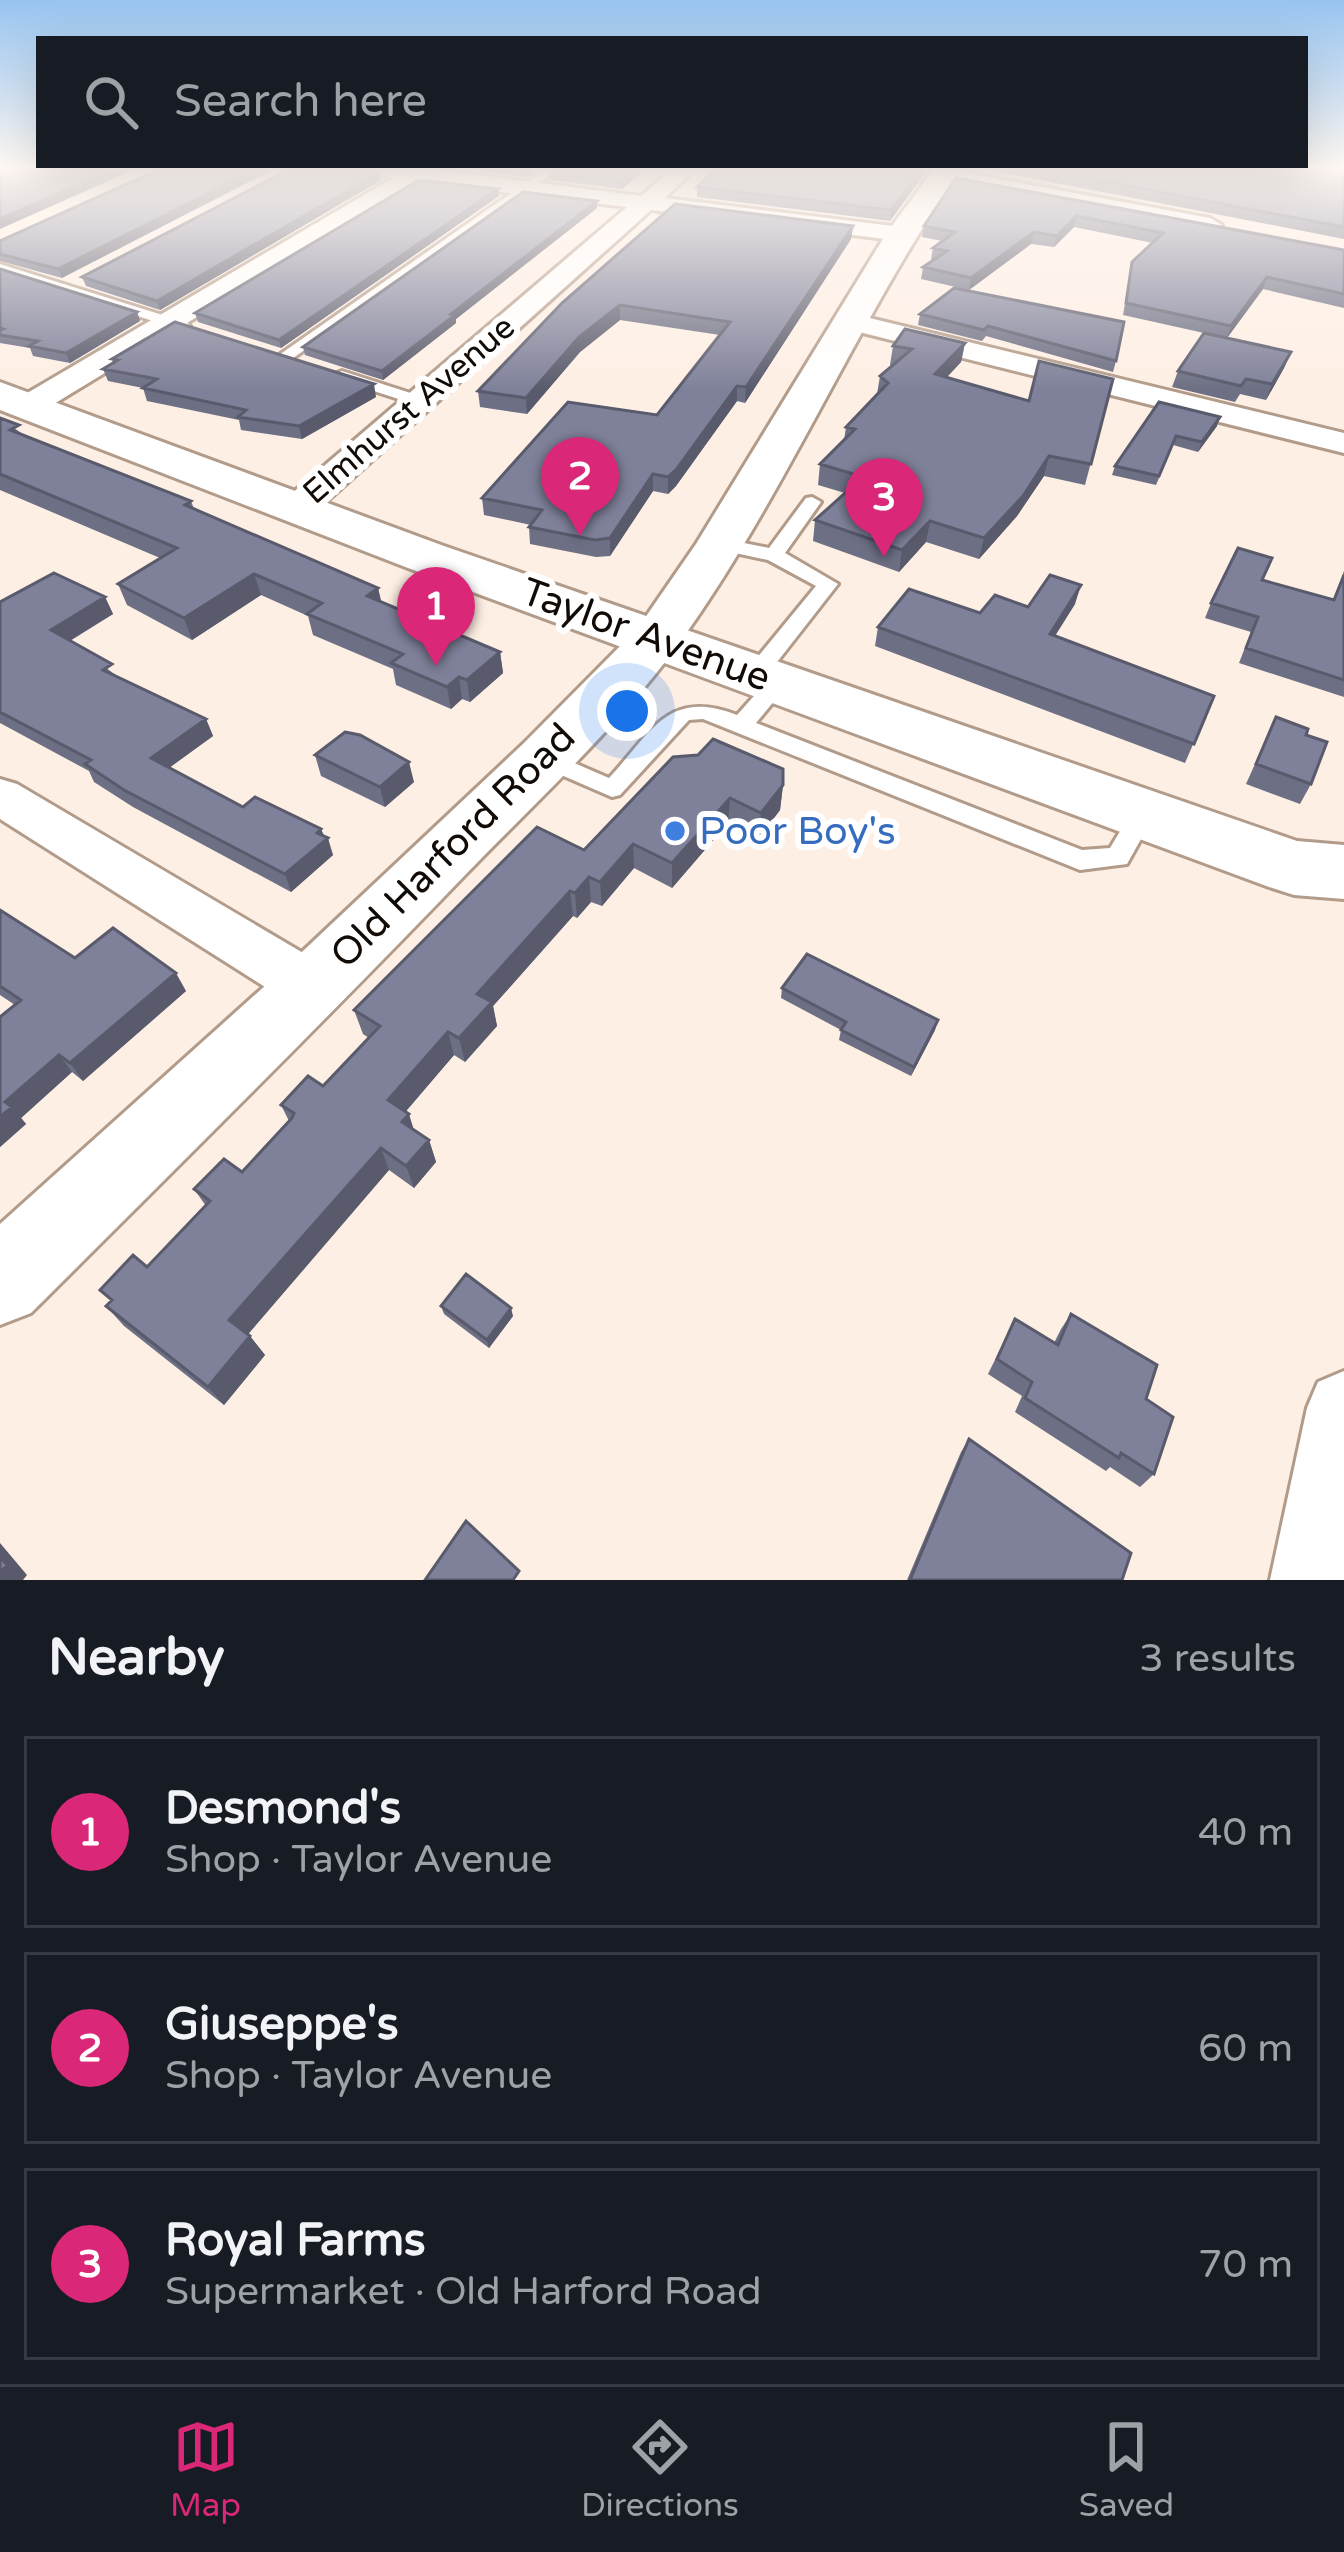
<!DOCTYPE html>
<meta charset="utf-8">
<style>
:root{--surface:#171b24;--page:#20242c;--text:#f1f3f6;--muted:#9ea1a6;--line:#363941;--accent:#db2777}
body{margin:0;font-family:"Varela Round",sans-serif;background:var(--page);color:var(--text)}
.you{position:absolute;left:627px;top:711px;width:42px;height:42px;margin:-30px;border:9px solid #fff;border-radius:50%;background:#1a73e8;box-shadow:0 0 0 18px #1a73e833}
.badge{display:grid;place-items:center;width:78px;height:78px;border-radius:50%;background:var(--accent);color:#fff;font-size:39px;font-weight:700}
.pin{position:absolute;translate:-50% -99px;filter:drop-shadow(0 3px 6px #0008)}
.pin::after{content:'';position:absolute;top:63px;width:42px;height:36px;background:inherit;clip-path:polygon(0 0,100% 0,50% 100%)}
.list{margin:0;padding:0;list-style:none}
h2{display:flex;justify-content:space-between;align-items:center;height:156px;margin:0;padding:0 48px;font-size:51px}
h2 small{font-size:39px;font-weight:400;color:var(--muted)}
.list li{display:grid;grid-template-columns:78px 1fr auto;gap:36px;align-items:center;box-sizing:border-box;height:192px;margin:0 24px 24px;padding:0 24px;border:3px solid var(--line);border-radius:0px}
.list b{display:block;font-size:45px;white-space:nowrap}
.list p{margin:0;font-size:39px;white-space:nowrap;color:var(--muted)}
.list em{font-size:39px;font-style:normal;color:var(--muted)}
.icon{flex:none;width:66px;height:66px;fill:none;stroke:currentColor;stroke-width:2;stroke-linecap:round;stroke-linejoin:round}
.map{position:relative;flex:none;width:1344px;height:1580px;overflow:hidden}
.search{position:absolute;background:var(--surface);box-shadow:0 12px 48px #0002;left:36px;right:36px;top:36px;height:132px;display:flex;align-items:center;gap:30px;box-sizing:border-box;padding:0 42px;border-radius:0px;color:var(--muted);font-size:45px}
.sheet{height:804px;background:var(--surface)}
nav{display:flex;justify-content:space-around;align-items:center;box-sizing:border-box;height:168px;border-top:3px solid var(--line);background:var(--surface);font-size:33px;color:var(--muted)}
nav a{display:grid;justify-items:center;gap:6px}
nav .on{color:var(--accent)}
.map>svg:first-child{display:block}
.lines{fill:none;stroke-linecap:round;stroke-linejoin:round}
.service-casing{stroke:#b29b89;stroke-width:6}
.minor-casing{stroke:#b29b89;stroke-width:6}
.tertiary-casing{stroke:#b29b89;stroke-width:6}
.secondary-casing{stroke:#b29b89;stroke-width:6}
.service{fill:#fff;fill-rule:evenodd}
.minor{fill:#fff;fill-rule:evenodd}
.tertiary{fill:#fff;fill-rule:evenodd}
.secondary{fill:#fff;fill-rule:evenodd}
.wall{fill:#6d6f84}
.shaded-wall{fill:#595a6c}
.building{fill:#7f819a;stroke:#595a6c;stroke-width:3}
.shop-dot{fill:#3f7fe0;stroke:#fff;stroke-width:4.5}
.labels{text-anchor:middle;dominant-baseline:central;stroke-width:12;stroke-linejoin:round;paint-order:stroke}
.far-street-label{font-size:33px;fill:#120a05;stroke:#fff}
.street-label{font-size:39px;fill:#120a05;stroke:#fff}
.shop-label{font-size:39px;fill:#366cbe;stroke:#fff;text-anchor:start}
</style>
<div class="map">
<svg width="1344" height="1580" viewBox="0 0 1344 1580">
<rect width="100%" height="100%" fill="#feefe4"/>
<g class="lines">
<g class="service-casing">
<path id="service" d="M546,169H558L289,361H279V355Z
M0,264L188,323L190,326L178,329L0,272Z
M342,371L426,398L428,401L420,406L337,379V373Z
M812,497L821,502L785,553L838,584L763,680H747L744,675L747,670L816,586L768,560L712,548L710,544L719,538L769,548L806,498Z
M778,676L789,683L756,723L1082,850L1110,848L1134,808L1143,805L1155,814L1127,864L1080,870L703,719L689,720L620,795L612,797L536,764L532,758L544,750L609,778C652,732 668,688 737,715L770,678Z"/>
</g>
<g class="minor-casing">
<path id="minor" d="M358,169H430L641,196L672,169H695L665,198L901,227L913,234L901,241L651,210L309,517H283L278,509L283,501L627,207L419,182L39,413H17L12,406L17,399L393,178Z
M945,169L1210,218L1222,225L1210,232L935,180V170Z
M849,313L1344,433V453L839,327L835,321L839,315Z
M0,779L17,784L332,970L340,987L332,1004L312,1011L292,1004L0,819Z
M1344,1371V1580H1270L1307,1408L1318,1382Z"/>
</g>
<g class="tertiary-casing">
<path id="tertiary" d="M934,169H961C856,321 786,496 677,646C621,723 534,804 467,873C324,1022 177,1167 31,1313L0,1325V1224L287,966L523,744L638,628L696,544L886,234Z"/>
</g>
<g class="secondary-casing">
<path id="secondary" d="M0,382L444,546L1297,841L1344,845V899L1294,895L1269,887L408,568L0,410Z"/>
</g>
<use href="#service" class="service"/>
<use href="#minor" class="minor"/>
<use href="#tertiary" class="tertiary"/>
<use href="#secondary" class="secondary"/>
</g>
<path class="wall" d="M160,169L62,278L0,261V241Z
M466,169H538L527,177Z
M554,169H645L622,189L550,180V172Z
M716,169H928L890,221L697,197V187Z
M984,169H1344V239Z
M380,172L381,180L160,310L86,286L82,277Z
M956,178L1344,250V308L1263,289L1227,338L1291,352L1284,368L1266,400L1240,394L1235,402L1172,387L1178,371L1204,333L1123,315L1132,262L1153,243L1074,227L1054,247L1031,244L969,290L921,279L923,267L934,260L931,259L933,248L942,241L922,237L924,226Z
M499,196L281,348L198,322L195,313Z
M597,208L456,319V323L383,380L305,355L303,347Z
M853,226L851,239L745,403L737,401L676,486L668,494L653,491L610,556L596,557L530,544L529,527L531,525L484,515L482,498L657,415L720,335L620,320L580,352L527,414L480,407L478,391L562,303Z
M0,269L137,312L140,321L70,363L33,356L30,348L0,343Z
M954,288L1116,361L1113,372L986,336L982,341L918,325L920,314Z
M965,343L961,362L946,378L1029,401L1113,379L1085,485L1044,476L1017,516L979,559L926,542L899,572L813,541L815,520L845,493L818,485L820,464L844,440L846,427L877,394L880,376L893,365H890L893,346Z
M112,359L376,397L302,439L241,430L239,420L147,401L143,388L108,381L103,369L113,363Z
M1159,402L1217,426L1198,452L1173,445L1156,485L1112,475L1115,466Z
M0,418L24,435L191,501L194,509L378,588L381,602L500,652L503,673L470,702L462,699L451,709L396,685L393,669L313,635L308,616L261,595L192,640L127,605L118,584L160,558L0,490Z
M1344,571V697L1239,663L1251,632L1205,618L1211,603L1262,580L1333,600Z
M105,597L113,614L70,641L117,676L206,719L213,736L169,768L243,807L321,829L333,855L291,892L133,807L94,782L89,771L0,723V602Z
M1075,604L1055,636L1214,696L1185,763L875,646L878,627L1028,607Z
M1276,717L1306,735L1311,784L1300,804L1246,784Z
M315,755L414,782L385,807L321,776Z
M673,757L783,785L780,810L759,838L728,823L672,888L634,868L602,906L591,902L577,918L573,916L493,1006L497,1026L465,1062L454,1055L405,1112L414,1130L429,1140L436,1162L414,1188L389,1170L248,1334L265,1355L224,1405L124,1326L106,1306L111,1301L100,1290L147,1267L206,1206L194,1189L242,1172L289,1121L281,1105L323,1086L369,1038L363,1034L354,1010L584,850Z
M0,910L75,958L186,991L83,1081L72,1072L21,1118L26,1124L0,1147L15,1005L0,995Z
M782,988L935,1030L911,1076L839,1040L841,1030L781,998Z
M441,1306L513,1316L489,1348L444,1314Z
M1071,1314L1146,1399L1154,1474L1140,1487L1110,1467L1106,1471L1015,1412L1022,1396L988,1374L1015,1319L1054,1343L1061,1329Z
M969,1439L1122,1580H907L961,1452Z"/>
<path class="shaded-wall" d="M115,169H135L0,229V219Z
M257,169H274L62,278L58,269Z
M526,169H538L527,177Z
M636,169H645L622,189L621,181Z
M922,169H928L890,221L891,210Z
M380,172L381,180L160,310L157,301Z
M498,189L499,196L281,348L279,340Z
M597,201V208L456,319V323L383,380L382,371L451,314Z
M1076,216L1074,227L1054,247L1057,236Z
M853,226L851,239L745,403L746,387Z
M1034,232L1031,244L969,290L971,278Z
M1267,277L1263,289L1227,338L1231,326Z
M620,305V320L580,352L527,414L526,398L579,337Z
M137,312L140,321L70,363L66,353Z
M965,343L961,362L931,394L935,374Z
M1291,352L1284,368L1266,400L1272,384Z
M374,384L376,397L302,439L299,426Z
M737,386V401L676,486L668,494V477Z
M1220,417L1217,426L1198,452L1202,442Z
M1049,456L1044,476L1017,516L979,559L984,538Z
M653,474V491L610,556V538Z
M930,521L926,542L899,572L902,550Z
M254,574L261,595L192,640L184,618Z
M1081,585L1075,604L1044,653L1050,634Z
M378,588L383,609L367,596Z
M105,597L113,614L59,647L51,630Z
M500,652L503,673L470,702L467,680Z
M459,677L462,699L451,709L447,687Z
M206,719L213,736L159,775L151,758Z
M409,762L414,782L385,807L380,787Z
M783,785L780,810L759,838L761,813Z
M730,798L728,823L672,888V863Z
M321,829L325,840L328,838L333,855L291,892L285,874Z
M633,844L634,868L602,906L600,882Z
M589,877L591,902L577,918L575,893Z
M570,891L573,916L493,1006L497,1026L465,1062L459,1038L477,994Z
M176,973L186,991L83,1081L70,1063Z
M938,1020L935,1030L911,1076L914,1067Z
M448,1032L454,1055L396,1123L388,1100Z
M59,1055L72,1072L21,1118L26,1124L0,1147V1117L5,1102Z
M409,1114L416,1137L402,1122Z
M429,1140L436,1162L414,1188L406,1166Z
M381,1148L389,1170L244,1339L229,1320Z
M511,1308L513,1316L489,1348L487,1340Z
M250,1336L265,1355L224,1405L208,1387Z
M0,1543L27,1575L23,1580H0Z"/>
<path class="building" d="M0,169H115L0,219Z
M160,169H257L58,269L0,254V241Z
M290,169H369L380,172L157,301L82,277Z
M554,169H636L621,181L550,172Z
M716,169H922L891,210L697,187Z
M1039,169H1344V227Z
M956,178L1344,250V294L1267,277L1231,326L1126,303L1132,262L1163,233L1076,216L1057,236L1034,232L971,278L923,267L947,251L933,248L955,232L924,226Z
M419,180L498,189L279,340L195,313Z
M523,192L597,201L451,314L455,315L382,371L303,347Z
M675,204L853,226L746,387L737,386L676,470L668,477L653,474L610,538L595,540L529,527L542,510L482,498L568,402L657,415L730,322L620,305L579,337L526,398L478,391L562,303Z
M0,269L137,312L66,353L29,346L38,341L0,335V330L3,329L0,328Z
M954,288L1124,322L1116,361L988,326L984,330L920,314Z
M175,322L374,384L299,426L238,417L246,410L143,388L157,379L103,369L118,360L112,359Z
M905,329L965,343L935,374L1029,401L1039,361L1113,379L1091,464L1049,456L1023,496L984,538L930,521L902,550L815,520L863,477L820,464L855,429L846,427L888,383L880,376L912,349L893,346Z
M1204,333L1291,352L1272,384L1246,379L1241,386L1178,371Z
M1159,402L1220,417L1202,442L1176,436L1159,476L1115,466Z
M0,418L19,425L10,430L191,501L185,505L378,588L367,596L500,652L467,680L459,677L447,687L391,663L403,654L307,614L322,603L254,574L184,618L118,584L177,548L0,474Z
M1238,548L1272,558L1262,580L1334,600L1344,575V680L1246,648L1258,617L1211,603Z
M54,573L105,597L51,630L112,664L103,670L206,719L151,758L243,807L255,797L321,829L317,833L328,838L285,874L124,790L85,764L91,760L0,712V602Z
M1050,575L1081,585L1050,634L1214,696L1194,744L878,627L909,589L980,613L995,595L1028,607Z
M1276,717L1308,729L1306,735L1327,742L1311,784L1256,764Z
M345,732L360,735L409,762L380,787L315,755Z
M713,739L783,769V785L761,813L730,798L672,863L633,844L600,882L589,877L575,893L570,891L477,994L492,1002L459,1038L448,1032L388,1100L409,1114L402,1122L429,1140L406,1166L381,1148L229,1320L250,1336L208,1387L106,1306L112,1300L100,1290L133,1255L147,1267L210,1201L194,1189L224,1159L242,1172L292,1118L294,1113L281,1105L308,1076L323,1086L380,1026L354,1010L537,827L584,850L673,757L698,755Z
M0,910L75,958L113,928L176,973L70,1063L59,1055L5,1102L12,1107L0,1117V1017L21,1000L0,986Z
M807,954L938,1020L914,1067L841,1030L846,1022L782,988Z
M466,1274L511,1308L487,1340L441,1306Z
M1071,1314L1157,1365L1146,1399L1173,1417L1154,1474L1121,1453L1119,1458L1025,1398L1032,1382L997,1359L1015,1319L1058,1345Z
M969,1439L1131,1553L1122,1580H910Z
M466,1521L519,1571L513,1580H425Z
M0,1557L7,1565L0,1573Z"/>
<linearGradient id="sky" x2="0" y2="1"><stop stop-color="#97c4f0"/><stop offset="0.43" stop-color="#fff8f3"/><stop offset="1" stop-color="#fff8f3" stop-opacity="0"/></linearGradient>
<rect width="1344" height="390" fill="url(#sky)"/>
<circle class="shop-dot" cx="675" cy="831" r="12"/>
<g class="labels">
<g class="far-street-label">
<text transform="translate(409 410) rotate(-41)">Elmhurst Avenue</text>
</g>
<g class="street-label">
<text transform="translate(646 635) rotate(20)">Taylor Avenue</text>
<text transform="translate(453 846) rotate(-45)">Old Harford Road</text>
</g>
<g class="shop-label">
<text x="699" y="831">Poor Boy's</text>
</g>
</g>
</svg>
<div class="you"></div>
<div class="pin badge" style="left:436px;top:666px">1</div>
<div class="pin badge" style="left:580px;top:536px">2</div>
<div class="pin badge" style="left:884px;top:557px">3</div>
<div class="search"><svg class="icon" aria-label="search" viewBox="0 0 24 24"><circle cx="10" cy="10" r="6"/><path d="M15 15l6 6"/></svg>Search here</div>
</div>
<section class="sheet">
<h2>Nearby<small>3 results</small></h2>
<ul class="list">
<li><span class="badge">1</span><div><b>Desmond's</b><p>Shop · Taylor Avenue</p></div><em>40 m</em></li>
<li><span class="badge">2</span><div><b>Giuseppe's</b><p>Shop · Taylor Avenue</p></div><em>60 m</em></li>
<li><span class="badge">3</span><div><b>Royal Farms</b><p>Supermarket · Old Harford Road</p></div><em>70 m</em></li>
</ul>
</section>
<nav>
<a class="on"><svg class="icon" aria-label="map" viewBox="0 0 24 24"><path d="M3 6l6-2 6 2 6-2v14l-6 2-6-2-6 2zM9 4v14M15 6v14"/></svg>Map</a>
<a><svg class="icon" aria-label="directions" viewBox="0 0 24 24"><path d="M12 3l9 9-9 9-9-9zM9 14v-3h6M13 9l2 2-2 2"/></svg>Directions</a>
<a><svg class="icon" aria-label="saved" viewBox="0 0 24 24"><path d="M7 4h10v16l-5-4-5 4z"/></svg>Saved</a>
</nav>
